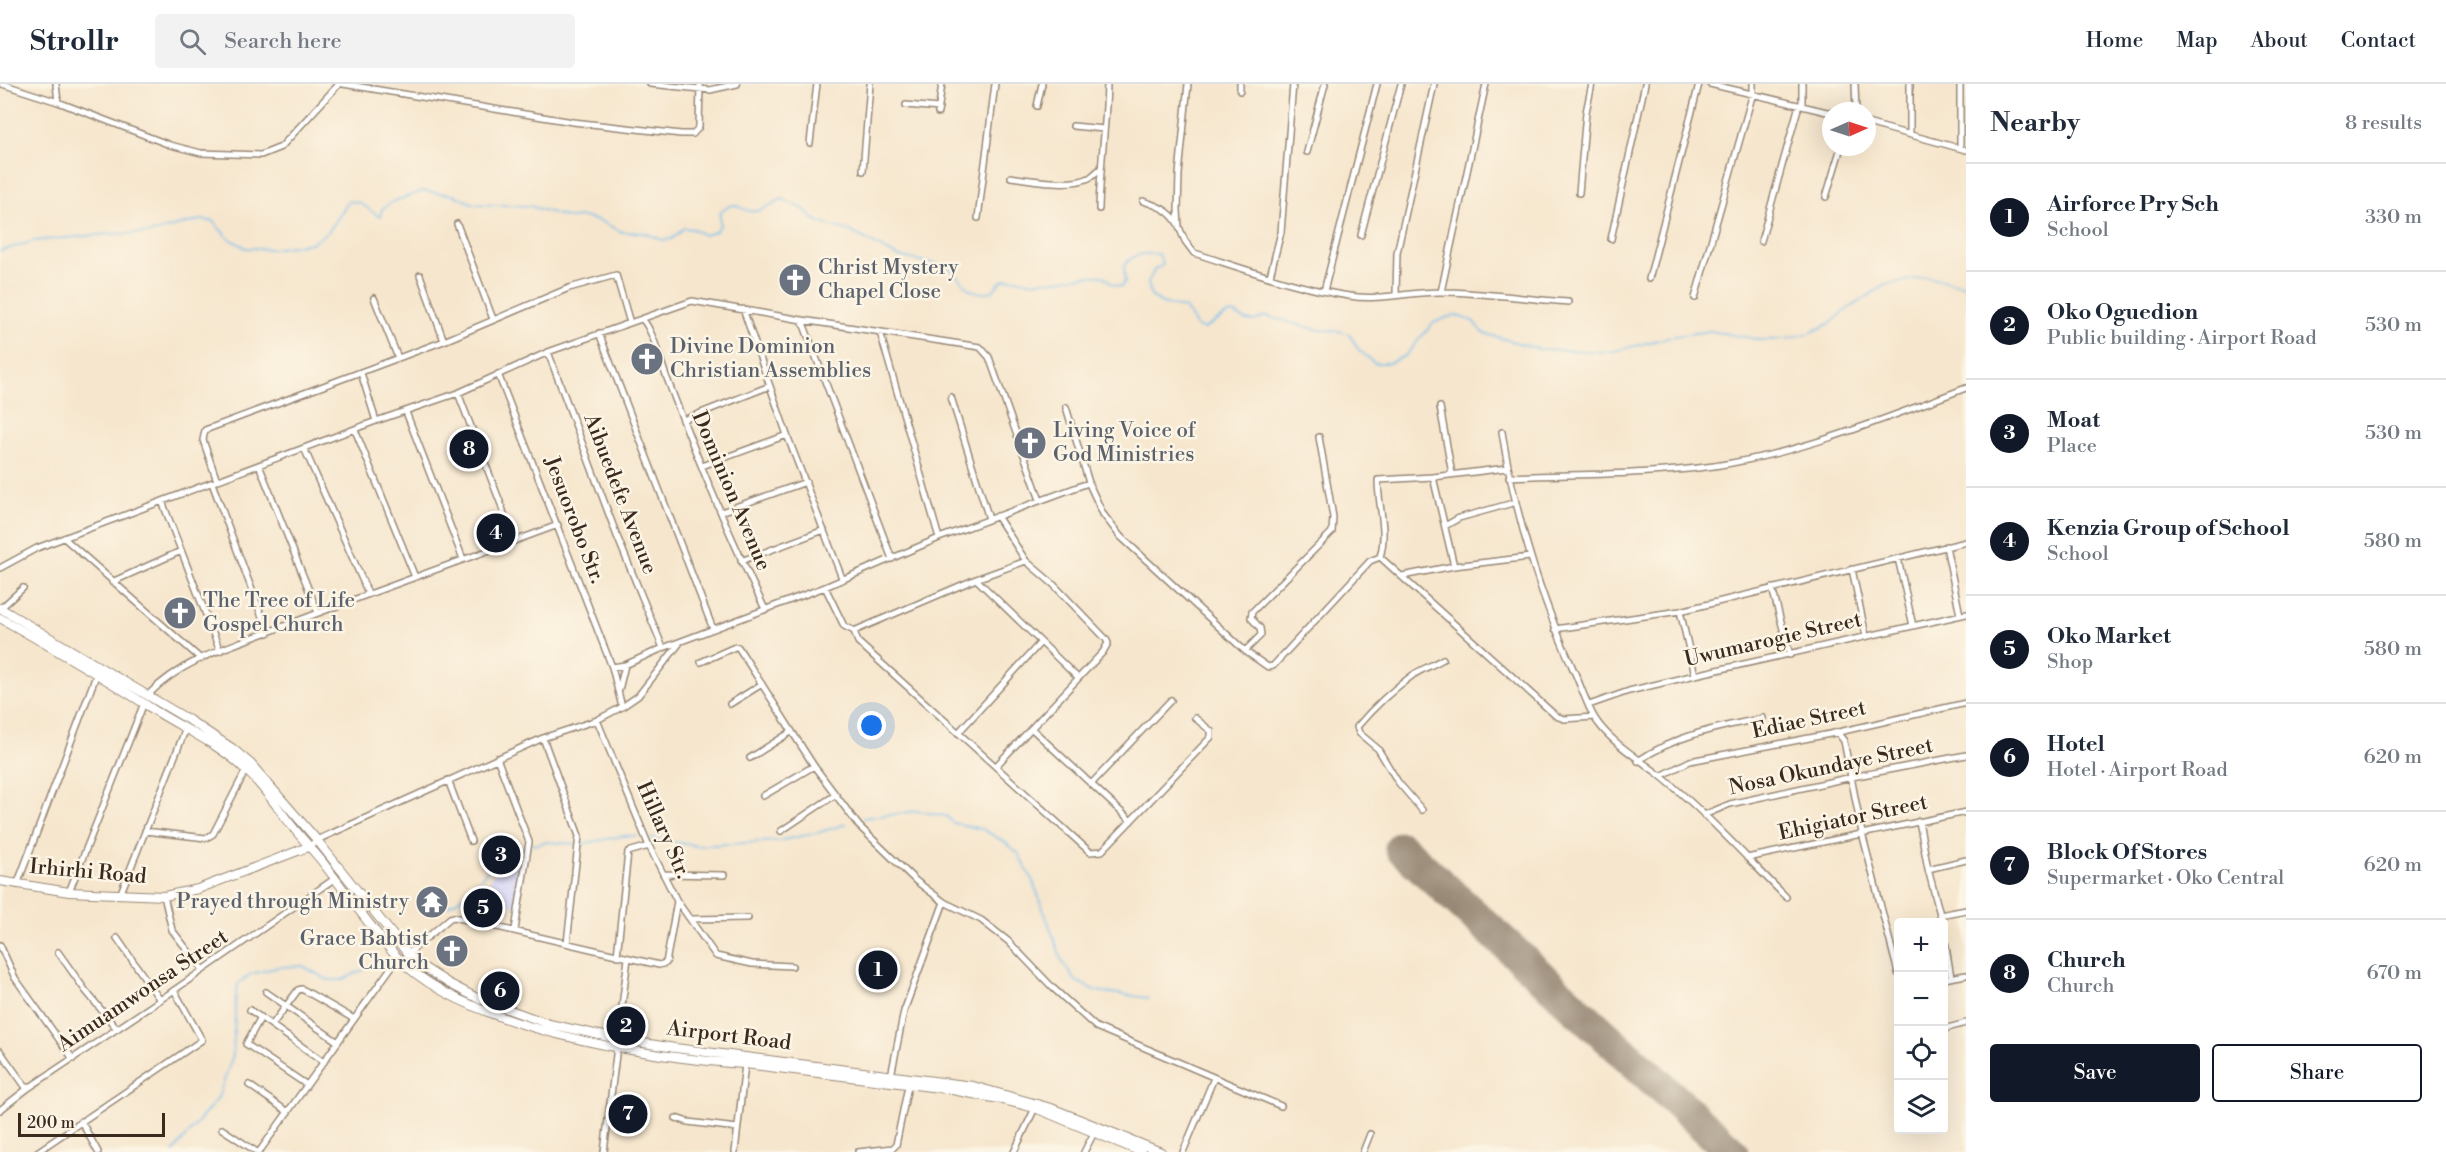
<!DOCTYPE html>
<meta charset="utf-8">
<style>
:root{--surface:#fff;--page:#f2f2f3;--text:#1f2937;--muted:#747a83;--line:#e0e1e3;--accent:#111827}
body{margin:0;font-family:"Libre Bodoni",serif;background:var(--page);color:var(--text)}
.controls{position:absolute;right:18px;bottom:18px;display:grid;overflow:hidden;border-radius:6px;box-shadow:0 6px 24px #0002}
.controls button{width:54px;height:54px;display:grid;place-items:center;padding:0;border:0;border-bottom:2px solid var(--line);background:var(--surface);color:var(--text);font:30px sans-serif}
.compass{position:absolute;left:1822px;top:18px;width:54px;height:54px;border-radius:50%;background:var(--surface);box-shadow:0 6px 24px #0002;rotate:87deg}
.scale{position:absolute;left:18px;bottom:15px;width:147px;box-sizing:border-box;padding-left:6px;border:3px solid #3b2a1e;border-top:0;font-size:16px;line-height:21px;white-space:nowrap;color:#3b2a1e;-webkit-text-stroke:4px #fcf5e5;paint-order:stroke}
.you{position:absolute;left:872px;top:642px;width:21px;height:21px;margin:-15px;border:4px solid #fff;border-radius:50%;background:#1a73e8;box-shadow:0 0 0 9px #1a73e833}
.badge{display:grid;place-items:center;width:39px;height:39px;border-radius:50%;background:var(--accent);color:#fff;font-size:20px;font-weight:700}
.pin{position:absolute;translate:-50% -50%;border:3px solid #fff;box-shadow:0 2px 6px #0006}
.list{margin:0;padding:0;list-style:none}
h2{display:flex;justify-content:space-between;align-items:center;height:78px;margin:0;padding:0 24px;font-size:26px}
h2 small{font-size:20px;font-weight:400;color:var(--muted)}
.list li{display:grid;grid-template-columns:39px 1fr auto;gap:18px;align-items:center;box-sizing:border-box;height:108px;padding:0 24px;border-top:2px solid var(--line)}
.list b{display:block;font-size:22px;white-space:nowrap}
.list p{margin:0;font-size:20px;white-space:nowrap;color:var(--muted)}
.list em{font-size:20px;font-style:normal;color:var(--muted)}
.actions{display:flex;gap:12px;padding:18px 24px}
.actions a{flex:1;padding:14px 0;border:2px solid var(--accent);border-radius:6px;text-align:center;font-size:21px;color:var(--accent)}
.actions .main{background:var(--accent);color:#fff}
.icon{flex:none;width:33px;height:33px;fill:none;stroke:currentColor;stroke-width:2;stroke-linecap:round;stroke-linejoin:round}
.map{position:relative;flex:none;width:1966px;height:1068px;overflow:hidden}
header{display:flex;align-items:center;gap:36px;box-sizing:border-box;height:84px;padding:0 30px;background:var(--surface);border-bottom:2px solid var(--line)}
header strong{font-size:28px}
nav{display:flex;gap:33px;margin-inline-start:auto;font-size:21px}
.search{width:420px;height:54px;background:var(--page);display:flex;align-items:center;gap:15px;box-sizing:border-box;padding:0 21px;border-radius:6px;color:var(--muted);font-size:22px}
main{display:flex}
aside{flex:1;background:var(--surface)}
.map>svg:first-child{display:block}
.built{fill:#d8d7f8}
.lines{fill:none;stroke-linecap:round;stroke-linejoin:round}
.stream{stroke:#75bded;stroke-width:1.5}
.runway{stroke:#988876;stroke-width:33}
.street-casing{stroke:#988876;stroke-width:8}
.secondary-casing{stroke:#988876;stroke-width:10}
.street{stroke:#fff;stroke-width:5}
.secondary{stroke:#fff;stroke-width:8}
.labels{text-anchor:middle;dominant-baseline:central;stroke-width:5;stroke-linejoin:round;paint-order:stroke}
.worship-label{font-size:21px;fill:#5b616d;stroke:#fcf5e5;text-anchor:start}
.street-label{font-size:21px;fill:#3b2a1e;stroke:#fcf5e5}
</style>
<header>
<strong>Strollr</strong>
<div class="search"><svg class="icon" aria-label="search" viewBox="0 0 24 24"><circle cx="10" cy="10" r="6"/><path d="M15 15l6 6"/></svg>Search here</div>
<nav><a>Home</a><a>Map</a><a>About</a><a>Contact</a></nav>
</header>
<main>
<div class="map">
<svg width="1966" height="1068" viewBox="0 0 1966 1068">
<rect width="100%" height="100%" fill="#fcf5e5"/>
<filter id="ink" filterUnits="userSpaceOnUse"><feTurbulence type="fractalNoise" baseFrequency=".0167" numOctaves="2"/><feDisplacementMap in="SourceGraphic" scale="12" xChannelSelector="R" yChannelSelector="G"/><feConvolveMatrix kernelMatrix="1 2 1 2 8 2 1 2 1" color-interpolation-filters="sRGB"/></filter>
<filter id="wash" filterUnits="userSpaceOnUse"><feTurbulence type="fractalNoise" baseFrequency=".008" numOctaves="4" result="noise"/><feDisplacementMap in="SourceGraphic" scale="24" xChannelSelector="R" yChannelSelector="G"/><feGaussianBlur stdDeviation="1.35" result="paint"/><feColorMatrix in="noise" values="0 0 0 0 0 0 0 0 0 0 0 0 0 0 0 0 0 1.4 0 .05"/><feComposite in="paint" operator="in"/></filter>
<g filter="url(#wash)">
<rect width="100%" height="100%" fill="#f6e6cd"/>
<path class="built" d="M524,769L517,822L485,814L491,794L500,781L509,772Z"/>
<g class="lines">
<path class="stream" d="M0,167L34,157L108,150L150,149L200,136L213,137L228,154L246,164L272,165L312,159L329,147L349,117L360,119L380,133L382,125L392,118L423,107L454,111L474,120L530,122L569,134L583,133L600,137L622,148L645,149L662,156L672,155L684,144L693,145L704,151L715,148L720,141V129C737,114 735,124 750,127C761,129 772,119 782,115L804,125L812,134L821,139L850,147L897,172L949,183L970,206L982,209L993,207C997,202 999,197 1006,195C1013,193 1018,196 1025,197C1051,200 1077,190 1104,192L1112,200L1121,203L1125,197L1124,182C1133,169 1144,169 1159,170L1163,181L1155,185L1148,198L1151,212L1162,219L1186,225L1197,243L1204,245L1226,231L1234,229L1245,236L1255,237L1266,232L1319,246L1339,247L1349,250L1359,266L1374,279H1389L1405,272L1433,239L1448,233L1457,232L1473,237L1483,249L1539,265L1610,268L1675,252L1710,247L1762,256L1787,255L1809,249L1831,239L1849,224L1885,201L1926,193L1966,201
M863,734L917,727L946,732L953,739L982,745L1005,758L1018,769L1033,797L1063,879L1076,897L1096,907L1148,914
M651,754L697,762L777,757L817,749L846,740
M582,760L622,752H637
M533,761L546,758L575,760
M439,825C482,812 483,772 525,763
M173,1068L218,1014L233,971L236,909L238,900L251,890L279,883L303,882L328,896H342L367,884"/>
<path class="runway" d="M1401,764L1732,1068"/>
</g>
</g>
<g filter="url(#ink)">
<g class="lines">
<g class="street-casing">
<path id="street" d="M2,0L58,18L170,61L201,69L261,71L281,63L339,0
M56,0L58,18
M343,0L573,38L681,50H693L699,43L700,0
M650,0L710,6L737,0
M1188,0L1179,90L1178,126L1179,143L1185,157L1194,169C1245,185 1296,204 1349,212C1379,217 1409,208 1440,208C1482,208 1525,215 1568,218
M1710,0L1831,29
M1855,0L1856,27
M1240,7V0
M906,21L939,24
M1037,22L1042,0
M1802,22V0
M938,29L942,0
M1867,39L1966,66
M1073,42L1104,45
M1910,50V0
M810,59L817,0
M1960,64V0
M1307,68L1325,0
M863,87L870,0
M1011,93C1030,96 1071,103 1089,94C1093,92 1097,87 1100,85
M1579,109L1586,28L1592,0
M1826,113L1841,63
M1143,117C1158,122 1170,126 1178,140
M1099,125C1100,83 1106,42 1107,0
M978,134L995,0
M457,140L493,235
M1361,151L1401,0
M1611,155L1645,0
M1761,157L1799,21
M420,191L444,257
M1270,192L1281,148L1293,0
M1649,195L1699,0
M1324,207L1377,0
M1441,208L1486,0
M1396,210L1397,169L1434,0
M374,214L398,274
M1695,214L1753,9V0
M743,225L787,351L842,494
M642,235C652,244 660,275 665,289C695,369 727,448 765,525
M802,236L892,475
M880,248L939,454
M599,249L713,545
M548,268L617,452L663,564
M361,289L376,337
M498,290L612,583L622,623
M458,309L502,423L512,458
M951,313L989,435
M1066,323L1090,402L1103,430L1120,452L1245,567L1268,583L1273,582L1370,477L1380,473C1388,446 1378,423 1378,396L1433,393L1507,384
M1440,323L1452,390
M406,328L463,475
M683,336L770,302
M355,346L415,493
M1502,348C1515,431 1539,510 1574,587C1581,602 1586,619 1594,633C1609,658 1640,675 1662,693C1706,729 1746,773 1786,813
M304,364L368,509
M259,381L318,529
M702,382L787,351
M1433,393L1454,482
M1509,393C1576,390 1648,391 1714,382C1801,369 1884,335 1966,304
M217,397L203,356L205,346L444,257L569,204L616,191L630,239
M212,399L268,549
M162,417L220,567
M721,428L806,398
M1445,442L1459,434L1513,419
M64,454L201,575
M1946,462L1960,531
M1380,473L1556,632L1564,635L1594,633
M1898,474L1913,542
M741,477L824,446
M0,484L37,464L376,337L458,309L548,268L692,217L802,236L980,263L989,273L1040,416
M1852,485L1866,552
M1402,492L1454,482L1530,473
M976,495L1026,477
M112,498L181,467
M825,503L844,542L854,547L858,558L1090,768L1102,767L1211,653V647L1195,634
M1772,504L1790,571
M1,524L23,504
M1680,527L1695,591
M1555,545L1680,527L1966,458
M854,547L976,495L1078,594
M1245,567L1261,551L1260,544L1251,534L1252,528L1332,448L1333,433L1319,353
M701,578L735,563H738L814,682L859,742L916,797L944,818L981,836L1008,857L1053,904L1096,943L1281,1022
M612,583L625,581L663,564L825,503L939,454L1088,399
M619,606L625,581
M148,611C183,574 238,560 284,542C375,507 466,475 558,441
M730,620L762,600
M1589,621L1629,607L1695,591L1966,530
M1032,645L1131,737
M1837,648L1844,657L1862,749L1898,889
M958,649L1040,559
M543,654L579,752L567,859
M497,674L529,758L515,846
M750,674L791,648
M1638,677C1676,651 1719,643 1763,634
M996,682L1103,568L1108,559L1106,555L1053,500L1026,477L997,432
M1661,692L1690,677L1830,650L1966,619
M448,696L471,757
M1092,699L1171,616
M763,712L814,682
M1422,726L1398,698L1378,665L1359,649L1357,643C1373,624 1392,606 1413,591C1422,585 1433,581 1443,575
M1704,731L1730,720L1852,693L1966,671
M1919,737L1928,785L1942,838
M145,747L206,754L213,750L246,686
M781,747L835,711
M308,763L317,756L543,654L597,636L622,623L638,612L679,560
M1747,774L1966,728
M1928,785L1966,776
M663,790L724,791
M17,801L97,589
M69,808L144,619
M120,811L186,644
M164,812L172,846L203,886
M677,817L716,872L752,880L792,882
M1940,831L1966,826
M691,835L748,834
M1944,851L1951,893
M117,854L160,916
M0,861L15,894L73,975
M58,868L85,906L117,945
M408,870L450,834L454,833L659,881L666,879L677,817L649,762L597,636
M617,872L628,768L649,762
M1944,895L1966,891
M266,908L338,958
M250,926L324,978
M261,933L246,960L307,1001
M272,941L298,906L302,905L354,935
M1944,945L1966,939
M0,967L27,1005
M891,992L904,927L944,818
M249,1001L288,1028
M0,1026L27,1005L160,916L334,795
M676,1034L688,1038L737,1044
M81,1037L98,1068
M222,1045L257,1068
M37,1068L202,956L174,906
M259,1068L398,874
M604,1068L628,874
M735,1068L745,980
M858,1068L893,1064L896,1061L908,1002
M1014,1068L1035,1024
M1084,1068L1094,1049
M1183,1068L1214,994
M1363,1068L1370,1050"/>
</g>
<g class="secondary-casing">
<path id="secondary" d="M0,524L189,636L232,664L251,680L317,756L408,870L420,881L448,899L477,914L549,940L618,955L675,964L973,1002L1051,1024L1161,1068
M0,534C51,563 102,592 151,624C183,645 218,659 246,686C263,702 277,723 292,742C302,755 314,767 324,780C348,811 370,843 396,872C463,944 649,974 745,980L947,1005L999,1015L1035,1024L1141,1068
M0,797L69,808L164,812L198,805L308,763"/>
</g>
<use href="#street" class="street"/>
<use href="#secondary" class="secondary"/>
</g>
</g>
<defs>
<g id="church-disc" transform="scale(1.725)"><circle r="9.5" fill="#6b7280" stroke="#fcf5e5"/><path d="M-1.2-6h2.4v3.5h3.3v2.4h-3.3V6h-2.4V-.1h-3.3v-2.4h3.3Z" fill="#fff"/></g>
<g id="temple-disc" transform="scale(1.725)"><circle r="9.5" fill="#6b7280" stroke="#fcf5e5"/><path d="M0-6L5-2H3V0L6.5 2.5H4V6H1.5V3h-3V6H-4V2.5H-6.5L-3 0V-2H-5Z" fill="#fff"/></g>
</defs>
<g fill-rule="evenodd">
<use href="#church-disc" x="795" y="196"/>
<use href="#church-disc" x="647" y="275"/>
<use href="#church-disc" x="1030" y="359"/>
<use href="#church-disc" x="180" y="529"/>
<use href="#temple-disc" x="432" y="818"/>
<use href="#church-disc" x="452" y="867"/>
</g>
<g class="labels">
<g class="worship-label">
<text x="818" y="184">Christ Mystery<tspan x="818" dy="24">Chapel Close</tspan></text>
<text x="670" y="263">Divine Dominion<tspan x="670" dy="24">Christian Assemblies</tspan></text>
<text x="1053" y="347">Living Voice of<tspan x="1053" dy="24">God Ministries</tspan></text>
<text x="203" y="517">The Tree of Life<tspan x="203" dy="24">Gospel Church</tspan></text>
<text x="409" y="818" text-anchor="end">Prayed through Ministry</text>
<text x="429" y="855" text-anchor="end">Grace Babtist<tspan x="429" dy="24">Church</tspan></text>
</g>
<g class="street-label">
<text transform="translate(731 407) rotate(67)">Dominion Avenue</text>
<text transform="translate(620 410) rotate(69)">Aibuedefe Avenue</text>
<text transform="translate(574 436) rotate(69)">Jesuorobo Str.</text>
<text transform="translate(1773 556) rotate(-13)">Uwumarogie Street</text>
<text transform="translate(1809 636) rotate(-12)">Ediae Street</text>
<text transform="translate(1831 683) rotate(-12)">Nosa Okundaye Street</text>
<text transform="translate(1853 734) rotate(-12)">Ehigiator Street</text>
<text transform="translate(663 746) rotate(66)">Hillary Str.</text>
<text transform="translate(88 788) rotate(5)">Irhirhi Road</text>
<text transform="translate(143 907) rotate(-34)">Aimuamwonsa Street</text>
<text transform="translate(729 952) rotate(7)">Airport Road</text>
</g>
</g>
</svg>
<div class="controls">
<button>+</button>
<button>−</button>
<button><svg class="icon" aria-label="locate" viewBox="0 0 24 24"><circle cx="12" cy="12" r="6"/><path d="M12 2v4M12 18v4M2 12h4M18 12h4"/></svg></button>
<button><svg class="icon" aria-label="layers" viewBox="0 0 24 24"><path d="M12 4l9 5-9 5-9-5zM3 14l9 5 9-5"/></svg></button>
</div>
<svg class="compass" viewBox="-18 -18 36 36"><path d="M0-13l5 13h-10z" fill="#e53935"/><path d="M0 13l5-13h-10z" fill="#747a83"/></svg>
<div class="scale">200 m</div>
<div class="you"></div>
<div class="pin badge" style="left:878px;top:886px">1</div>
<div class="pin badge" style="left:626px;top:942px">2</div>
<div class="pin badge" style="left:501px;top:771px">3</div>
<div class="pin badge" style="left:496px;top:449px">4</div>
<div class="pin badge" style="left:483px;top:824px">5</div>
<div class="pin badge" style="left:500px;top:907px">6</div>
<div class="pin badge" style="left:628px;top:1030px">7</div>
<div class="pin badge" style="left:469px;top:365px">8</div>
</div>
<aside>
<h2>Nearby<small>8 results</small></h2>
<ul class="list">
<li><span class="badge">1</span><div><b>Airforce Pry Sch</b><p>School</p></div><em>330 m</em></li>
<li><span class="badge">2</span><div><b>Oko Oguedion</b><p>Public building · Airport Road</p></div><em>530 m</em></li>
<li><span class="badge">3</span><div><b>Moat</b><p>Place</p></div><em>530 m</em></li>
<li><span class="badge">4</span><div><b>Kenzia Group of School</b><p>School</p></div><em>580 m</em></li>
<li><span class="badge">5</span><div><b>Oko Market</b><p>Shop</p></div><em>580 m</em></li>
<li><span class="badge">6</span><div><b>Hotel</b><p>Hotel · Airport Road</p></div><em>620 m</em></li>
<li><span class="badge">7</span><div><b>Block Of Stores</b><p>Supermarket · Oko Central</p></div><em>620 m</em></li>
<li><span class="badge">8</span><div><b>Church</b><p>Church</p></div><em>670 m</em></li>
</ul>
<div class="actions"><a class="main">Save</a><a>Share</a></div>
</aside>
</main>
